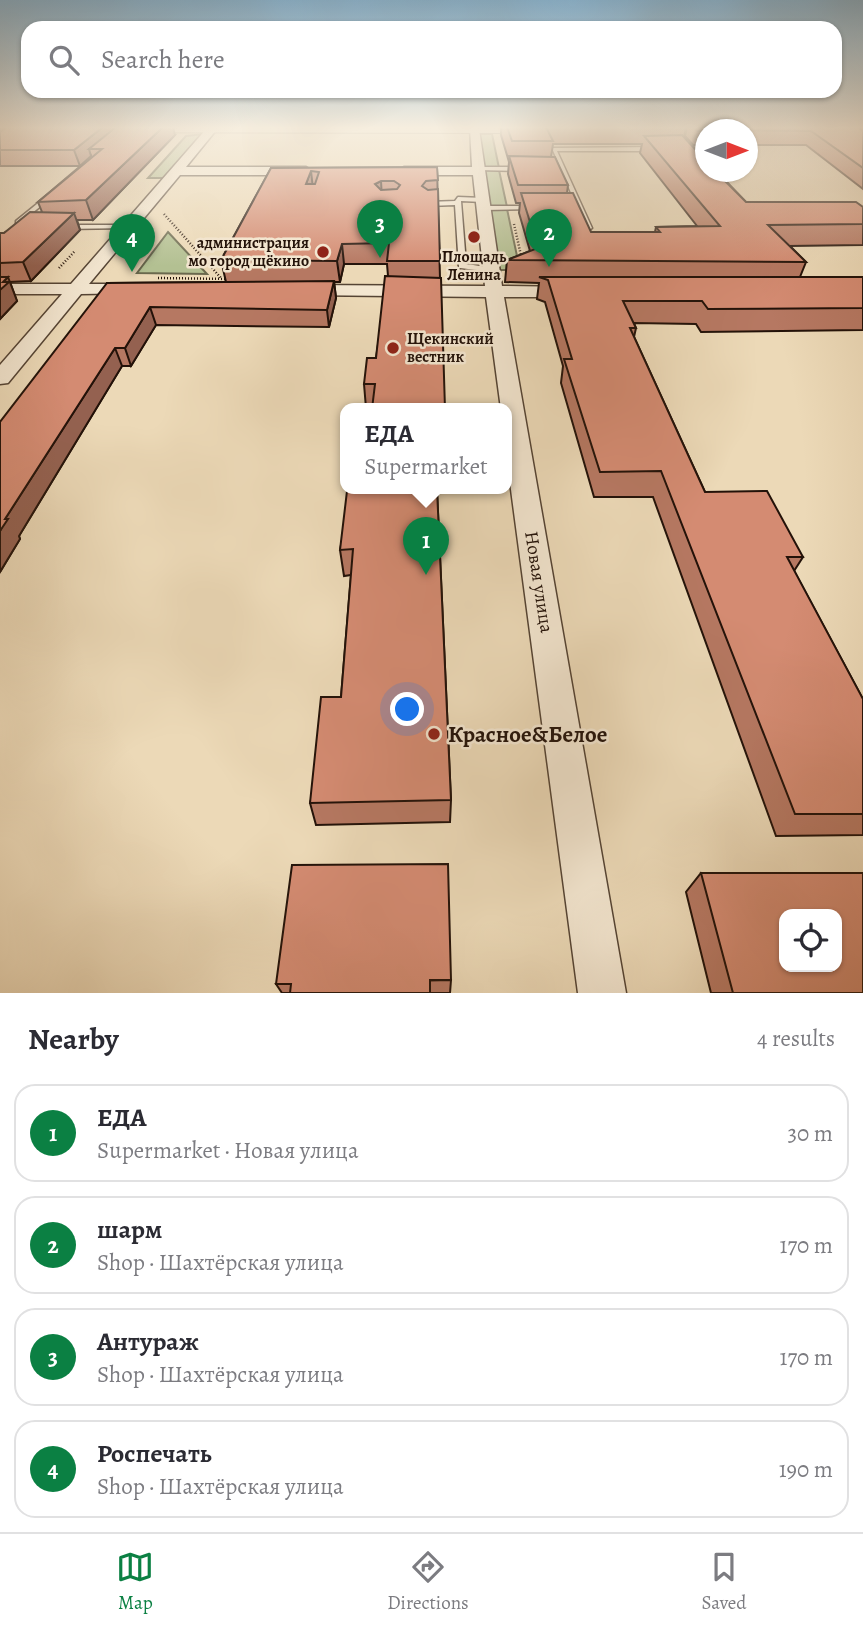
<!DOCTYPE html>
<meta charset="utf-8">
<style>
:root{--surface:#fff;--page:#f2f2f3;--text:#2b2b33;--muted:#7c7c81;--line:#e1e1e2;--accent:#0b8043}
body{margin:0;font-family:Alegreya,serif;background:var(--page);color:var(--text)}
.controls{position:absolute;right:21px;bottom:21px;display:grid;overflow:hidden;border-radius:14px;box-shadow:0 2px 5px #0004}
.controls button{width:63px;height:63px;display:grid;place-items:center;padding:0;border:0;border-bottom:2px solid var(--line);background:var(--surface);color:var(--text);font:35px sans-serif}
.compass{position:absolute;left:695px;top:119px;width:63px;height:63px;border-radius:50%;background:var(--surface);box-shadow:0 2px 5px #0004;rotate:90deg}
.you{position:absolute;left:408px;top:710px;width:24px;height:24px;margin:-18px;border:5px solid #fff;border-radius:50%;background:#1a73e8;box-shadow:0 0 0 10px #1a73e833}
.badge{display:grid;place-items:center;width:46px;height:46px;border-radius:50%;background:var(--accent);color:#fff;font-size:23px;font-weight:700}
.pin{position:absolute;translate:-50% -58px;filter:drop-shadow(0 2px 4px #0008)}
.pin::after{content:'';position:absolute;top:37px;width:24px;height:21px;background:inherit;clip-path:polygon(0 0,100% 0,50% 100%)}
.popup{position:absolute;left:340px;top:403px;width:172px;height:91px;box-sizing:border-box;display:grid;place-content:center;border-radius:14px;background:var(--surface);filter:drop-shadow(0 2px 5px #0005);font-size:23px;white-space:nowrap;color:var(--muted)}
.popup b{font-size:26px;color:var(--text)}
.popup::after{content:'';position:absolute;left:50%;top:100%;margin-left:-14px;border:14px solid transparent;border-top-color:var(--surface)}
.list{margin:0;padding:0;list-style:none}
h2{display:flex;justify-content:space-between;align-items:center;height:91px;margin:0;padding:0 28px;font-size:30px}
h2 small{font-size:23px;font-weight:400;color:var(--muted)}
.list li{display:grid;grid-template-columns:46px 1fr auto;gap:21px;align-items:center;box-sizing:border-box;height:98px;margin:0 14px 14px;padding:0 14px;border:2px solid var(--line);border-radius:21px}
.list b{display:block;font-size:26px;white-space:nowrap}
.list p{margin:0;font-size:23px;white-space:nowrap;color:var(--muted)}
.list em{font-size:23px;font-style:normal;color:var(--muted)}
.icon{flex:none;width:38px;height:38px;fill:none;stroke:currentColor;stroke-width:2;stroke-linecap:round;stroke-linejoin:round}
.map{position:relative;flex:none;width:863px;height:993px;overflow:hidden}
.search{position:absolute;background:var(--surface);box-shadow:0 2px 5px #0004;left:21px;right:21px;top:21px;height:77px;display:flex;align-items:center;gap:18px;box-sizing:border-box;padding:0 24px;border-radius:21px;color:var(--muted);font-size:26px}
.sheet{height:539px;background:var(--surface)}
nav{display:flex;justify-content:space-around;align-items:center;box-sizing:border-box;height:98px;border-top:2px solid var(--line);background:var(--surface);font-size:19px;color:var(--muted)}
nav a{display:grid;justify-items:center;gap:4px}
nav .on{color:var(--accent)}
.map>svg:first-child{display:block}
.green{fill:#b3c092;stroke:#6b694e;stroke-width:2}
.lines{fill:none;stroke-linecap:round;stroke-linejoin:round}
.service-casing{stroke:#554434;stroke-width:3}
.minor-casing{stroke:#554434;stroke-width:3}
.tertiary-casing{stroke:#554434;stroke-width:2}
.path{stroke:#231209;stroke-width:2.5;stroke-dasharray:1 2;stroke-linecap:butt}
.service{fill:#f3e6d0;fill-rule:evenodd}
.minor{fill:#f3e6d0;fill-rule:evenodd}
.tertiary{fill:#f3e6d0;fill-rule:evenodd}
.wall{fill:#b67862;stroke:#231209;stroke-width:2;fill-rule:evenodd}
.shaded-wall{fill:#946150;stroke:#231209;stroke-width:2}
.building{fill:#d48b72;stroke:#231209;stroke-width:2;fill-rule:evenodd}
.poi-dot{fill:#8f2418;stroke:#f3e6d0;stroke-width:2.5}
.labels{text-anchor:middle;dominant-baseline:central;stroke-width:5;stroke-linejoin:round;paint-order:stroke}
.far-poi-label{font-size:16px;font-weight:bold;fill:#231209;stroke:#f3e6d0;text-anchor:end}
.street-label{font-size:19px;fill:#231209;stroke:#f3e6d0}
.near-poi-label{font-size:23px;font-weight:bold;fill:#231209;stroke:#f3e6d0;text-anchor:start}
</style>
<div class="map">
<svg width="863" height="993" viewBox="0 0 863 993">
<rect width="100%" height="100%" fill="#ecd9b7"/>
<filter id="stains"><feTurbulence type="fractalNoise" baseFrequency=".00286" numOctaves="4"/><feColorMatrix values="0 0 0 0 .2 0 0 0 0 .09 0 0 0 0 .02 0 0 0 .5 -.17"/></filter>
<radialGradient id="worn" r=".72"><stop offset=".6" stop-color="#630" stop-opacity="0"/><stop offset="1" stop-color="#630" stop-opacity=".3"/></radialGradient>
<path class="green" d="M204,134L166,178H148L186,136Z
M476,134H492L499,168H482Z
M482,170H499L507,207H488Z
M489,209H507L520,270H497Z
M168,232L207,274L137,273Z"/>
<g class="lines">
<g class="service-casing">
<path id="service" d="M552,148L656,147L659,149L656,151H557L592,228L589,230L586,228Z
M479,167H524L527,169L524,171L477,170Z
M48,195L53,196L20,223H16V221Z
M458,197L483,198L486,200L483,202L461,201L466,264L495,268V272L459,268L455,205L428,206L425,204L428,202L455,201Z
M534,206L537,208L536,209L484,210L481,208L484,206Z
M128,225L130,226V228L63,229L60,227L63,225Z"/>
</g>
<g class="minor-casing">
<path id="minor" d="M208,127L217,129L186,167H306L312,171L306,175H180L89,284H137L143,285L146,289L143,293L81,294L8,383L0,384V365L62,294H0V284H71Z
M470,127L479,129L502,286L574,287L583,292L574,297H504L626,993H578L506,452V409H501L486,297L301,295L292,290L301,285L485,286L473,175H404L398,171L404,167H472Z"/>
</g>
<g class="tertiary-casing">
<path id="tertiary" d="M0,127H548L549,129L543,133L0,132Z"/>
</g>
<path class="path" d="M164,214L221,278
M514,224L522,260
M59,268L75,251
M158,278L230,279"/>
<use href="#service" class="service"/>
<use href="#minor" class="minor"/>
<use href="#tertiary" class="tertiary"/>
</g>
<path class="wall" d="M0,127L114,128L175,135L93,220H77L80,230L31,281L10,282L17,301L0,319V233H4L42,212L38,202L91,157V156L80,166H0Z
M501,127H686L684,137L746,202L863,207V245L790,246L806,262L800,277H863V330L701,332L696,324L634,323L636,328L634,337L705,492L803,557L794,571L863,699V835L776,836L653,497H594L561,383L563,366L545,302L537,299L539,283L505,282L507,260L530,251L519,213L520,203H516L508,174L509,162L501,135ZM553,144H642L640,153L697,226L656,227L655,232H591L567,193L568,185L551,157Z
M687,127H858L863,131V189L806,145H747V130H705V145H693L685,136Z
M437,167L440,278L372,408H366L364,384L376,358L388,276L387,264H344L340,282H334L336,298L329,327L156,325L131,366H122L19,536L20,539L0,572L107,283L226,282L221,260L271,168Z
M352,489H447V490H437L451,800L450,822L316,825L310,803L341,697L351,575L344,576L340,550Z
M701,873L863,993H711L686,892Z
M451,980L450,993H282L276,984Z"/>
<path class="shaded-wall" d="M103,127H114L116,135L89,149L91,156L80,166L74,150Z
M163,127H173L175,135L93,220L86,200Z
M311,171L313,189L306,184Z
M381,181L382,199L375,184Z
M74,213L80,230L31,281L23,262Z
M342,244L344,264L340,282L337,261Z
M8,277L17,301L0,319V290L3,282Z
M334,281L336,298L329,327L327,310Z
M150,307L156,325L131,366L125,348Z
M115,348L122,366L19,536L20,539L0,572V531L5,519Z"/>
<path class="building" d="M7,127H103L74,150H0V132Z
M116,127H163L86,200L38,202L102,149H89Z
M507,127H546L553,141H512Z
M693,127H858L863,131V168L811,131L705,130V131H697Z
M682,135L705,160V172H716L746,202H856L863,207V224L768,225L806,262L507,260L538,248L521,193H573L591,232H660L656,227L720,226L644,136Z
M509,156L555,157L568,185H518Z
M437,167L438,180L426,181L422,186L428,190L438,189L440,261H387L389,243L342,244L337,261L221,260L271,168ZM311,171L319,172L315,184H306ZM381,181H394L400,185L397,189L381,190L375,184Z
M30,212L74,213L23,262L0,263V233H4Z
M385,276L441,278L445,409H372L375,384H364L367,358H376Z
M0,277H8L3,282H9L0,290Z
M539,277H863V308L708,309L702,301H623L636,328H630L705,492L767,491L803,557H787L863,699V814H795L661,471L600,472L564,359H572L548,280Z
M334,281L327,310L150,307L125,348H115L5,519H8L0,531V422L107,283Z
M352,489H437L451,800L310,803L321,697H341L353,549L340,550L347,491H351Z
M448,864L451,980H430V993H290L291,984H276L292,865Z
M701,873H863V993H733ZM784,914H837V967H784Z"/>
<linearGradient id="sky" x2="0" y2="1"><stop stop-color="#89b6d4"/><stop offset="0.48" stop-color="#f6eedf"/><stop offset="1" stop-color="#f6eedf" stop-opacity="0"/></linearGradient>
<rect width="863" height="266" fill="url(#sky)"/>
<g class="poi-dot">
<circle cx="474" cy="237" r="7"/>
<circle cx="323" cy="252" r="7"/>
<circle cx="393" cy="348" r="7"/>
<circle cx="434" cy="734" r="7"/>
</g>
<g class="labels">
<g class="far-poi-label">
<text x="309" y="243">администрация<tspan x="309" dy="18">мо город щёкино</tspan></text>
<text x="474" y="257" text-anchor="middle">Площадь<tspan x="474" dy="18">Ленина</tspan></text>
<text x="407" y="339" text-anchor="start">Щекинский<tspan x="407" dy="18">вестник</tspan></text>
</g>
<g class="street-label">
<text transform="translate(539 582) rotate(81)">Новая улица</text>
</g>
<g class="near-poi-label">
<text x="448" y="734">Красное&amp;Белое</text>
</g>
</g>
<rect width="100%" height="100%" filter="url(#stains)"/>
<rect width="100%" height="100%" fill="url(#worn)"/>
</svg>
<div class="controls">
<button><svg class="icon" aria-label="locate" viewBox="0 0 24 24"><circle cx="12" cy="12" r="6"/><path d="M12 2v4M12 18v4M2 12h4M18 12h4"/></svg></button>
</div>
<svg class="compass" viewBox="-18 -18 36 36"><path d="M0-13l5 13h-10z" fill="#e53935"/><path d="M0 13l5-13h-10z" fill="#7c7c81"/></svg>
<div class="you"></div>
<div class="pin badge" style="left:426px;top:575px">1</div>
<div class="popup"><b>ЕДА</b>Supermarket</div>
<div class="pin badge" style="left:549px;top:267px">2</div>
<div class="pin badge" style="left:380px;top:258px">3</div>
<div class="pin badge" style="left:132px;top:272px">4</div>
<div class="search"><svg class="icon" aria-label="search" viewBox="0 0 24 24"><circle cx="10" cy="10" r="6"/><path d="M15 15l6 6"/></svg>Search here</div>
</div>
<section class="sheet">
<h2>Nearby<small>4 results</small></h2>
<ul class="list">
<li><span class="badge">1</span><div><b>ЕДА</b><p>Supermarket · Новая улица</p></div><em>30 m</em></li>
<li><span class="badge">2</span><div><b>шарм</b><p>Shop · Шахтёрская улица</p></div><em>170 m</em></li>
<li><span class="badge">3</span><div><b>Антураж</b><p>Shop · Шахтёрская улица</p></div><em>170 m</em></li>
<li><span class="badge">4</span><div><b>Роспечать</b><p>Shop · Шахтёрская улица</p></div><em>190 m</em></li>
</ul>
</section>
<nav>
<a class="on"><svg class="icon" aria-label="map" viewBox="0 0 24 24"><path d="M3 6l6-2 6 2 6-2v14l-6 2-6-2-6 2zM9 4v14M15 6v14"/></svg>Map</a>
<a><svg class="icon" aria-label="directions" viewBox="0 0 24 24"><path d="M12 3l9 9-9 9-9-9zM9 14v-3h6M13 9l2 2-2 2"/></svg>Directions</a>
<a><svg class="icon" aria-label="saved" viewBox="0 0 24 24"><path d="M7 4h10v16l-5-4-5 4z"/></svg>Saved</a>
</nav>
